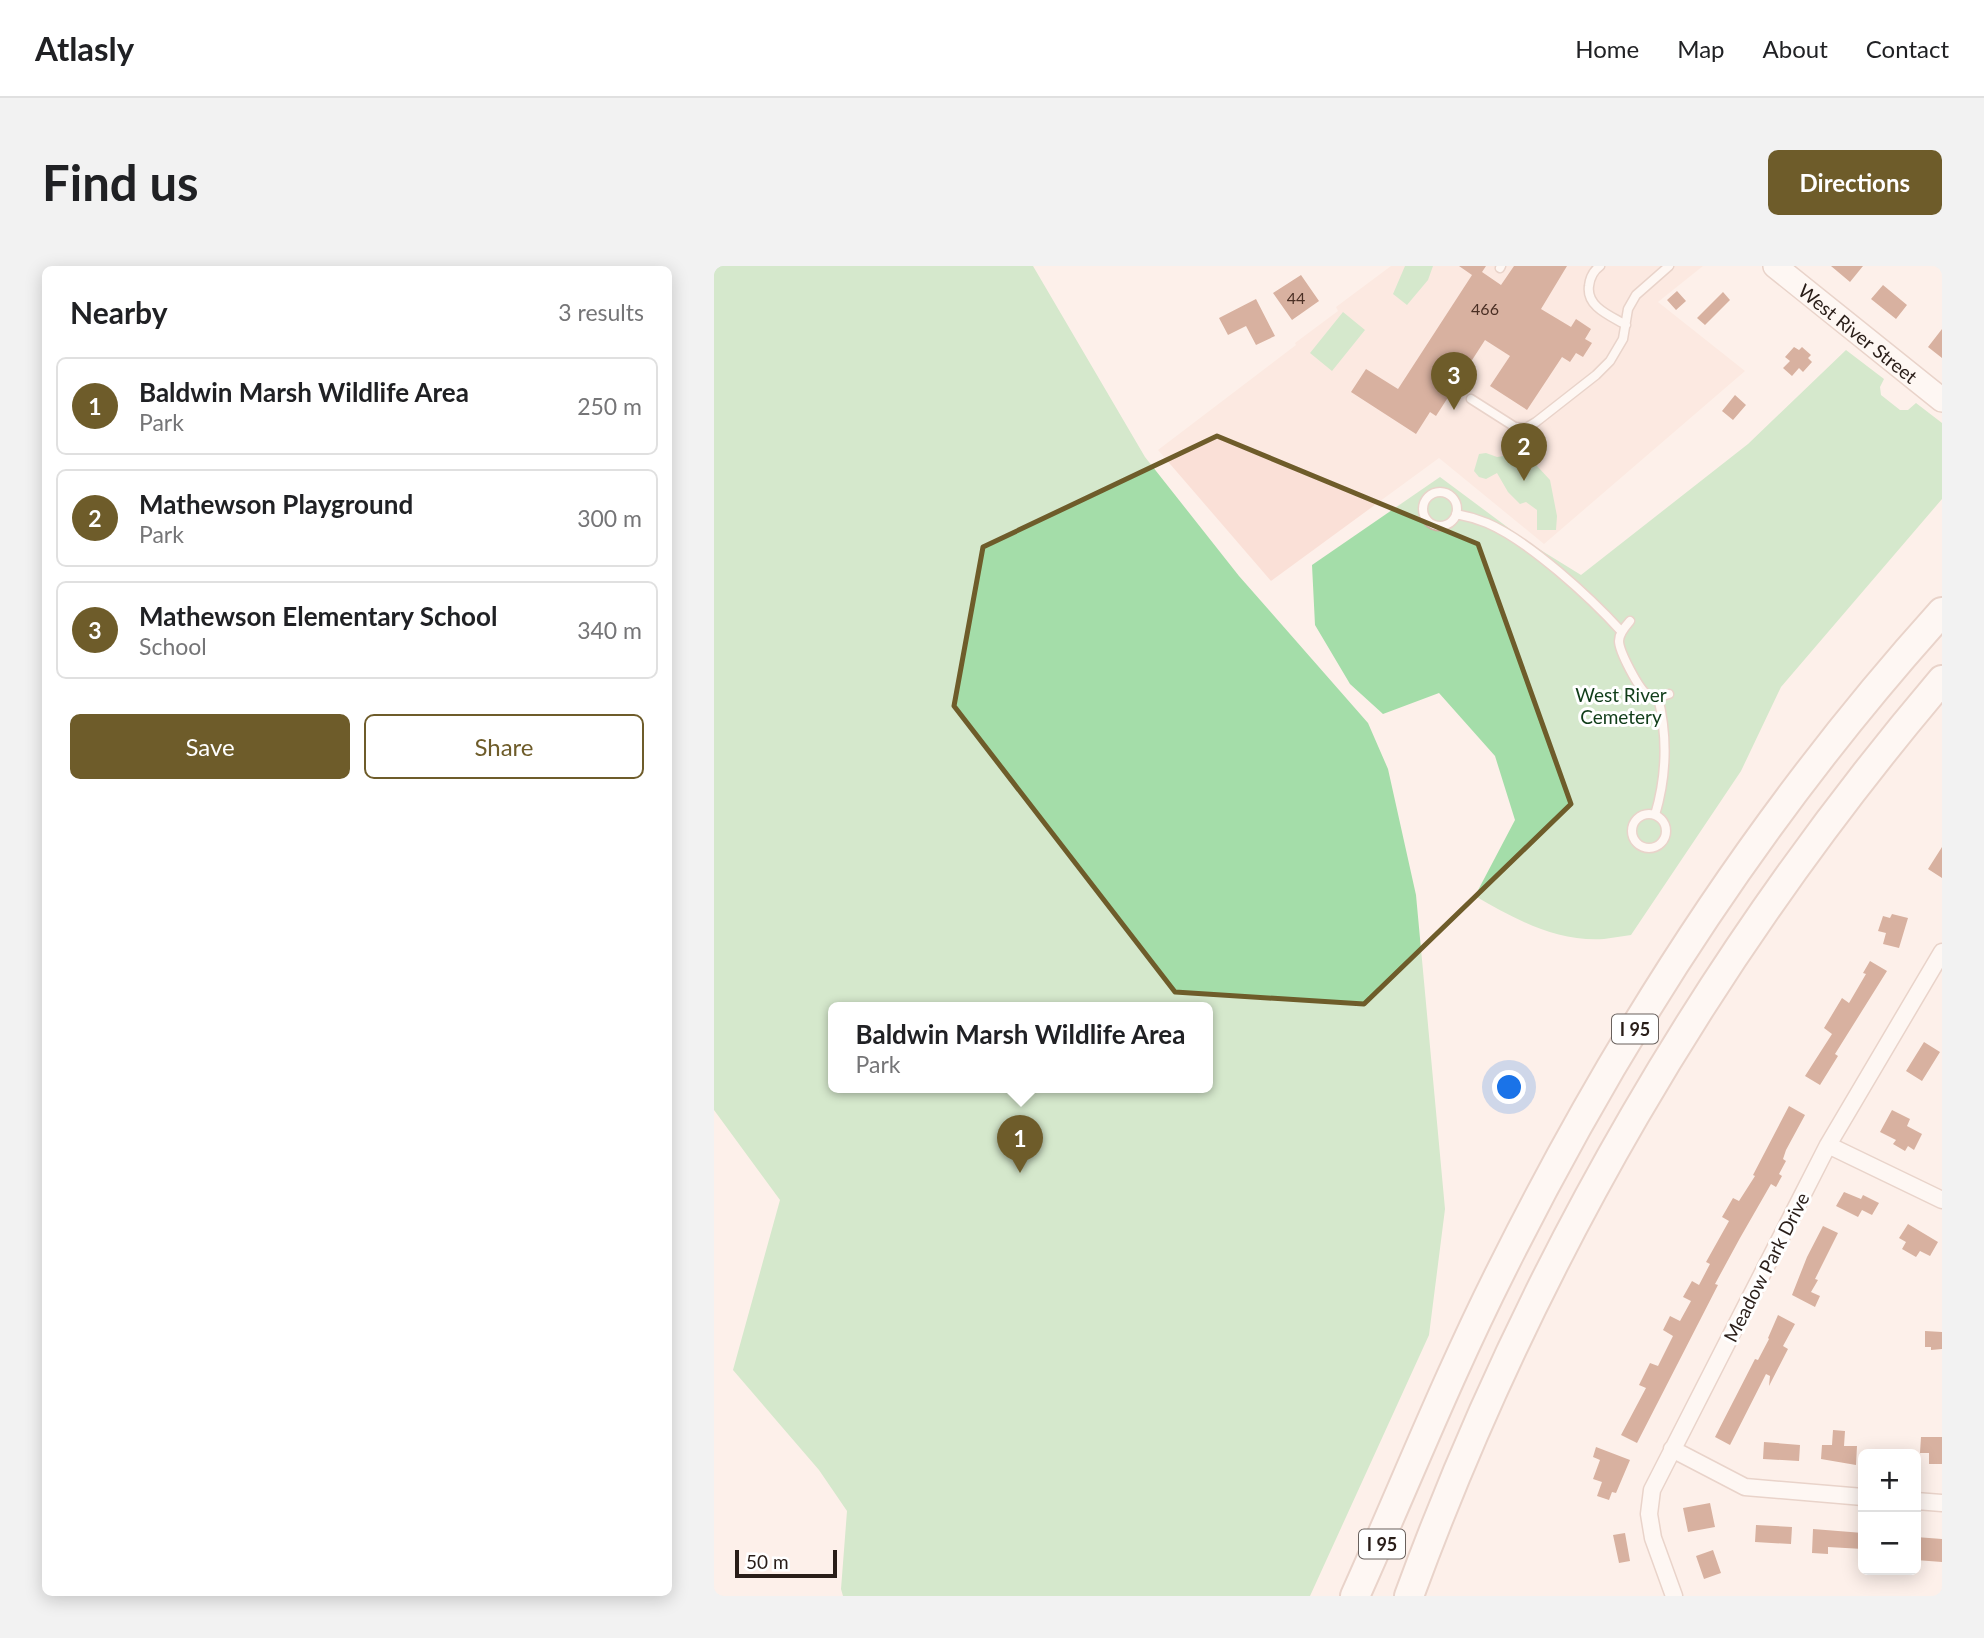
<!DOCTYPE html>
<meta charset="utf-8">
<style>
:root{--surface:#fff;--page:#f2f2f2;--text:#202124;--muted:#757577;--line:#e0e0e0;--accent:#6e5c2a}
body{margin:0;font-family:Lato,sans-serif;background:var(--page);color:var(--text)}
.controls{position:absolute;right:21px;bottom:21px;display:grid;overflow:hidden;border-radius:10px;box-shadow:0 4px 18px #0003}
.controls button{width:63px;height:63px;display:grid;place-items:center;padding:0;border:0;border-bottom:2px solid var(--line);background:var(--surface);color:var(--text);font:35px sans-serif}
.scale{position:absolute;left:21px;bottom:18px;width:102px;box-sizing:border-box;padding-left:7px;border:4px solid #291d18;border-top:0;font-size:19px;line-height:24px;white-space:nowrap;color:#291d18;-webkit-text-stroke:5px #fff;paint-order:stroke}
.you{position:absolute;left:796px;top:822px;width:24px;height:24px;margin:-18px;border:5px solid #fff;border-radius:50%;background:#1a73e8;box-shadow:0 0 0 10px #1a73e833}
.badge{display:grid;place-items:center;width:46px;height:46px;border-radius:50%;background:var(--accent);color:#fff;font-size:23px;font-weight:700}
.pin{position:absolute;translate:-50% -58px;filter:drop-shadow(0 2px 4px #0008)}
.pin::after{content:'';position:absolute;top:37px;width:24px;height:21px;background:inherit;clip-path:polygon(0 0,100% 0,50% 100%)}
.popup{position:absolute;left:114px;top:736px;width:385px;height:91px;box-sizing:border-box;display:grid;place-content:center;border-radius:10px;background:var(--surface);filter:drop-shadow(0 2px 5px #0005);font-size:23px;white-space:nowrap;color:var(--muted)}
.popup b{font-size:26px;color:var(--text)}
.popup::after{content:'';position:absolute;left:50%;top:100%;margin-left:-14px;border:14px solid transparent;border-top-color:var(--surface)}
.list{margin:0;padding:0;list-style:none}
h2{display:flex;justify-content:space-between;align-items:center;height:91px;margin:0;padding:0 28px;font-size:30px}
h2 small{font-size:23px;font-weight:400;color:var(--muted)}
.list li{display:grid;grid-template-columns:46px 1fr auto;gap:21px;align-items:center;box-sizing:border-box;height:98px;margin:0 14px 14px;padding:0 14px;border:2px solid var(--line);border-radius:10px}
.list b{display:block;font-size:26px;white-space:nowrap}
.list p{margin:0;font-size:23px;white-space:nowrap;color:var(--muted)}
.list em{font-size:23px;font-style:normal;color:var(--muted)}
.actions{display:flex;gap:14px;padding:21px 28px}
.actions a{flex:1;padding:16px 0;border:2px solid var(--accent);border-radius:10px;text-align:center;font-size:24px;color:var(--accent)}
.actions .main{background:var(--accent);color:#fff}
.map{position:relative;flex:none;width:1228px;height:1330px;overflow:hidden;border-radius:10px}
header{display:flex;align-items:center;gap:42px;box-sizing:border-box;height:98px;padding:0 35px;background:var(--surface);border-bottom:2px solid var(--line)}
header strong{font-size:33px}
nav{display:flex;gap:38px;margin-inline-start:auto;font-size:24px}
.intro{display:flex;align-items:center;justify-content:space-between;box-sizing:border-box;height:168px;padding:0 42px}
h1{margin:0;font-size:49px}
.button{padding:18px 32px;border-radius:10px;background:var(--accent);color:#fff;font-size:24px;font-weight:700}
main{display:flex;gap:42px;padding:0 42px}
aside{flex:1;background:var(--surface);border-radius:10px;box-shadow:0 4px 18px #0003}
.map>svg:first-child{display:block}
.built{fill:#fae0d7}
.green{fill:#a4dda9;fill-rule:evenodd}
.building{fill:#ab6447}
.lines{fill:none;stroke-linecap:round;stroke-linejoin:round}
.lane-casing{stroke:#d0b0a4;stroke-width:11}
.street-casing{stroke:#d0b0a4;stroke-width:19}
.secondary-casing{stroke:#d0b0a4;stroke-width:26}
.highway-casing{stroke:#d0b0a4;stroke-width:32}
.lane{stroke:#fff;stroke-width:8}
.street{stroke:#fff;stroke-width:16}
.secondary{stroke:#fff;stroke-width:23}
.highway{stroke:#fff;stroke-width:28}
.marked{fill:none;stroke:#6e5c2a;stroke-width:5;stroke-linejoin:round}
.labels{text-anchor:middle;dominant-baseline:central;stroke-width:6;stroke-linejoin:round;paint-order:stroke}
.number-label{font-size:16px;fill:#4a2f24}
.shield{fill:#fff;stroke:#69615d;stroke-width:2}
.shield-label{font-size:18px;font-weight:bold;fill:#291d18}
.street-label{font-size:19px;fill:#291d18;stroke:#fff}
.park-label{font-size:19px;fill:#103d19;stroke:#fff}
</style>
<header>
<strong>Atlasly</strong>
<nav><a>Home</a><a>Map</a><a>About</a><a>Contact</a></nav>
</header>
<div class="intro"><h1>Find us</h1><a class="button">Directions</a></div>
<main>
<aside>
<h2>Nearby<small>3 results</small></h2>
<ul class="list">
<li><span class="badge">1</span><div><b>Baldwin Marsh Wildlife Area</b><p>Park</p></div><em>250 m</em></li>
<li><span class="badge">2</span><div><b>Mathewson Playground</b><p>Park</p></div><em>300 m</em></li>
<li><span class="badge">3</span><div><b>Mathewson Elementary School</b><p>School</p></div><em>340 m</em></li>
</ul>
<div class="actions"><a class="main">Save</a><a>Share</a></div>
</aside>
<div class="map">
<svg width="1228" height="1330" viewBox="0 0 1228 1330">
<rect width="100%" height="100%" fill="#fdf0ea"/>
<path class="built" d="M677,0H989L944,36L1031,105L830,278L725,192L557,315L444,184L582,79L581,77L624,45L622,41Z"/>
<path class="green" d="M0,0H319L431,191L525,310L654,457L674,503L702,629L731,943L715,1069L596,1330H129L127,1323L133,1245L105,1204L19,1104L66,934L0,844ZM119,741H493V821H119Z
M691,0H719L714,14L693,39L679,28Z
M629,46L651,64L618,105L596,87Z
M1132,84L1170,113L1166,121L1167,129L1186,144H1194L1202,137L1228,157V233L1067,421L1027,505L917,669C908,670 899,672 890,673C842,676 801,653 761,630L801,554L781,490L725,427L669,448L636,418L601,359L598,299L726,211L812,275L867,309L1034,178Z
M772,187L783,191L811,187L836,214L843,250L842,264H823V244L812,236L806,238L794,226L783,207L772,213L765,211L760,205L765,188Z"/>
<path class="building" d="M745,0H772L768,6L787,19L800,0H853L827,43L857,61L862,53L877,63L871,73L878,77L869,91L862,87L856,96L848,91L813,144L776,120L796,90L771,74L722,150L716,146L702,168L637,126L652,103L684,123L758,9Z
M1117,0H1149L1136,16Z
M587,9L605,35L578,54L559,27Z
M1169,19L1193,39L1182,53L1157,33Z
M963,25L972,35L962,44L953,34Z
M1009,26L1016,34L991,59L983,52Z
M542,33L561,70L542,79L532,60L514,69L505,52Z
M1228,63V92L1214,81Z
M1080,81L1085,84L1088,81L1097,89L1094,92L1098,96L1089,106L1085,102L1078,110L1069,102L1076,95L1071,91Z
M1021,129L1032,139L1019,154L1008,145Z
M1228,581V612L1214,603Z
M1178,648L1194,652L1185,682L1169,678L1172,667L1164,665L1169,650L1176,652Z
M1156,695L1173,705L1121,788L1124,790L1106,819L1091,810L1118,768L1110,762L1128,732L1135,737L1152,708L1149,707Z
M1210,776L1226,786L1208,815L1192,805Z
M1075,840L1091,849L1072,884L1069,893L1072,895L1065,908L1068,910L1062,921L1057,918L1026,972L1001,1018L1004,1019L923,1177L907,1169L932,1122L925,1119L936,1097L944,1100L959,1070L949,1064L956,1050L966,1055L977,1035L969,1031L978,1015L985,1019L996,998L992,996L1015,955L1008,951L1019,932L1025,935L1041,910L1039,909Z
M1178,844L1196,853L1193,860L1208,868L1200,884L1194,880L1191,885L1179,878L1182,874L1166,866Z
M1130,926L1147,933L1149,929L1165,937L1158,949L1148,944L1144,951L1122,940Z
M1194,958L1224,976L1216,990L1206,985L1202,991L1188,983L1192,976L1185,972Z
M1109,960L1124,967L1101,1013L1104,1014L1097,1026L1106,1030L1101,1041L1078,1029L1093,991Z
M1064,1049L1081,1058L1069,1080L1074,1083L1055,1120L1056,1110L1052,1108L1016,1179L1001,1171L1041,1093L1044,1094L1055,1073L1054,1072Z
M1211,1065L1228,1066V1083L1217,1084V1081H1211Z
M1119,1164L1131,1165L1130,1180H1143L1142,1199L1107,1193L1108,1179H1118Z
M1207,1171H1228V1198H1215V1187H1206Z
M1050,1176L1086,1179L1085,1195L1049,1193Z
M882,1181L916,1194L902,1227L898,1226L895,1234L883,1230L888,1216L879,1213L886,1194L879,1191Z
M996,1237L1001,1261L974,1266L969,1242Z
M1042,1259L1078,1261L1077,1278L1041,1276Z
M1099,1263L1149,1267V1283L1114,1281V1288L1098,1287Z
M911,1267L916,1295L905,1297L899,1269Z
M1202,1271L1228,1273V1296L1202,1294Z
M999,1284L1007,1307L990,1313L982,1290Z"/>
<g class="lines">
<g class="lane-casing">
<path id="lane" d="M886,0C879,5 876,11 875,20C872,41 897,50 912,59
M786,2L787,0
M757,133L801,161L812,162L822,156L882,109L896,95L909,73L914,43L922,29L955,0
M709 243a17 17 0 1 1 34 0a17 17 0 1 1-34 0Z
M742,248C753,250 763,253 773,257C815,275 876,331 907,365
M916,355C911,361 905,367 905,375C905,385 925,424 934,429C941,433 948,430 955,428
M918 565a17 17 0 1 1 34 0a17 17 0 1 1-34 0Z
M941,549C953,509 954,472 944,431"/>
</g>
<g class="street-casing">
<path id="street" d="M1114,879L1228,934
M958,1183L1031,1221L1149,1231
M1202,1235L1228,1237
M960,1330L939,1272L935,1248L938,1224L1114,879L1228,686"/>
</g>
<g class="secondary-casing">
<g id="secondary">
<path id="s1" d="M1061,0L1228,134"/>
</g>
</g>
<g class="highway-casing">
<path id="highway" d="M641,1330C690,1221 734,1110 788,1003C905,768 1052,541 1228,346
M695,1330C817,997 998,685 1228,414"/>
</g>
<use href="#lane" class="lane"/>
<use href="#street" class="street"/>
<use href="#secondary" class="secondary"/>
<use href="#highway" class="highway"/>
</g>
<path d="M0 0H1228V1330H0ZM503,170L764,278L857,538L650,738L461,726L240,440L269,281Z" fill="#fdf0ea" fill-opacity=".55" fill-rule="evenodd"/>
<path class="marked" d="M503,170L764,278L857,538L650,738L461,726L240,440L269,281Z"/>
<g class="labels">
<g class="number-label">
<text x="582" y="31">44</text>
<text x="771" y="42">466</text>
</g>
<g class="shield">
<rect x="898" y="748.5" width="46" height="29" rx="5"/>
<rect x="645" y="1263.5" width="46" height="29" rx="5"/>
</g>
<g class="shield-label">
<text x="921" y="763">I 95</text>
<text x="668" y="1278">I 95</text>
</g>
<g class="street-label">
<text stroke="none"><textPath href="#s1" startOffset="107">West River Street</textPath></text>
<text transform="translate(1052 1001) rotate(-63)">Meadow Park Drive</text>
</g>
<g class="park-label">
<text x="907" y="428">West River<tspan x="907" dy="22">Cemetery</tspan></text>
</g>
</g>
</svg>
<div class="controls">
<button>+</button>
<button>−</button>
</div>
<div class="scale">50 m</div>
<div class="you"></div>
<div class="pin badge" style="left:306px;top:907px">1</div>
<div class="popup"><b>Baldwin Marsh Wildlife Area</b>Park</div>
<div class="pin badge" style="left:810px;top:215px">2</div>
<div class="pin badge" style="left:740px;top:144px">3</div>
</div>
</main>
